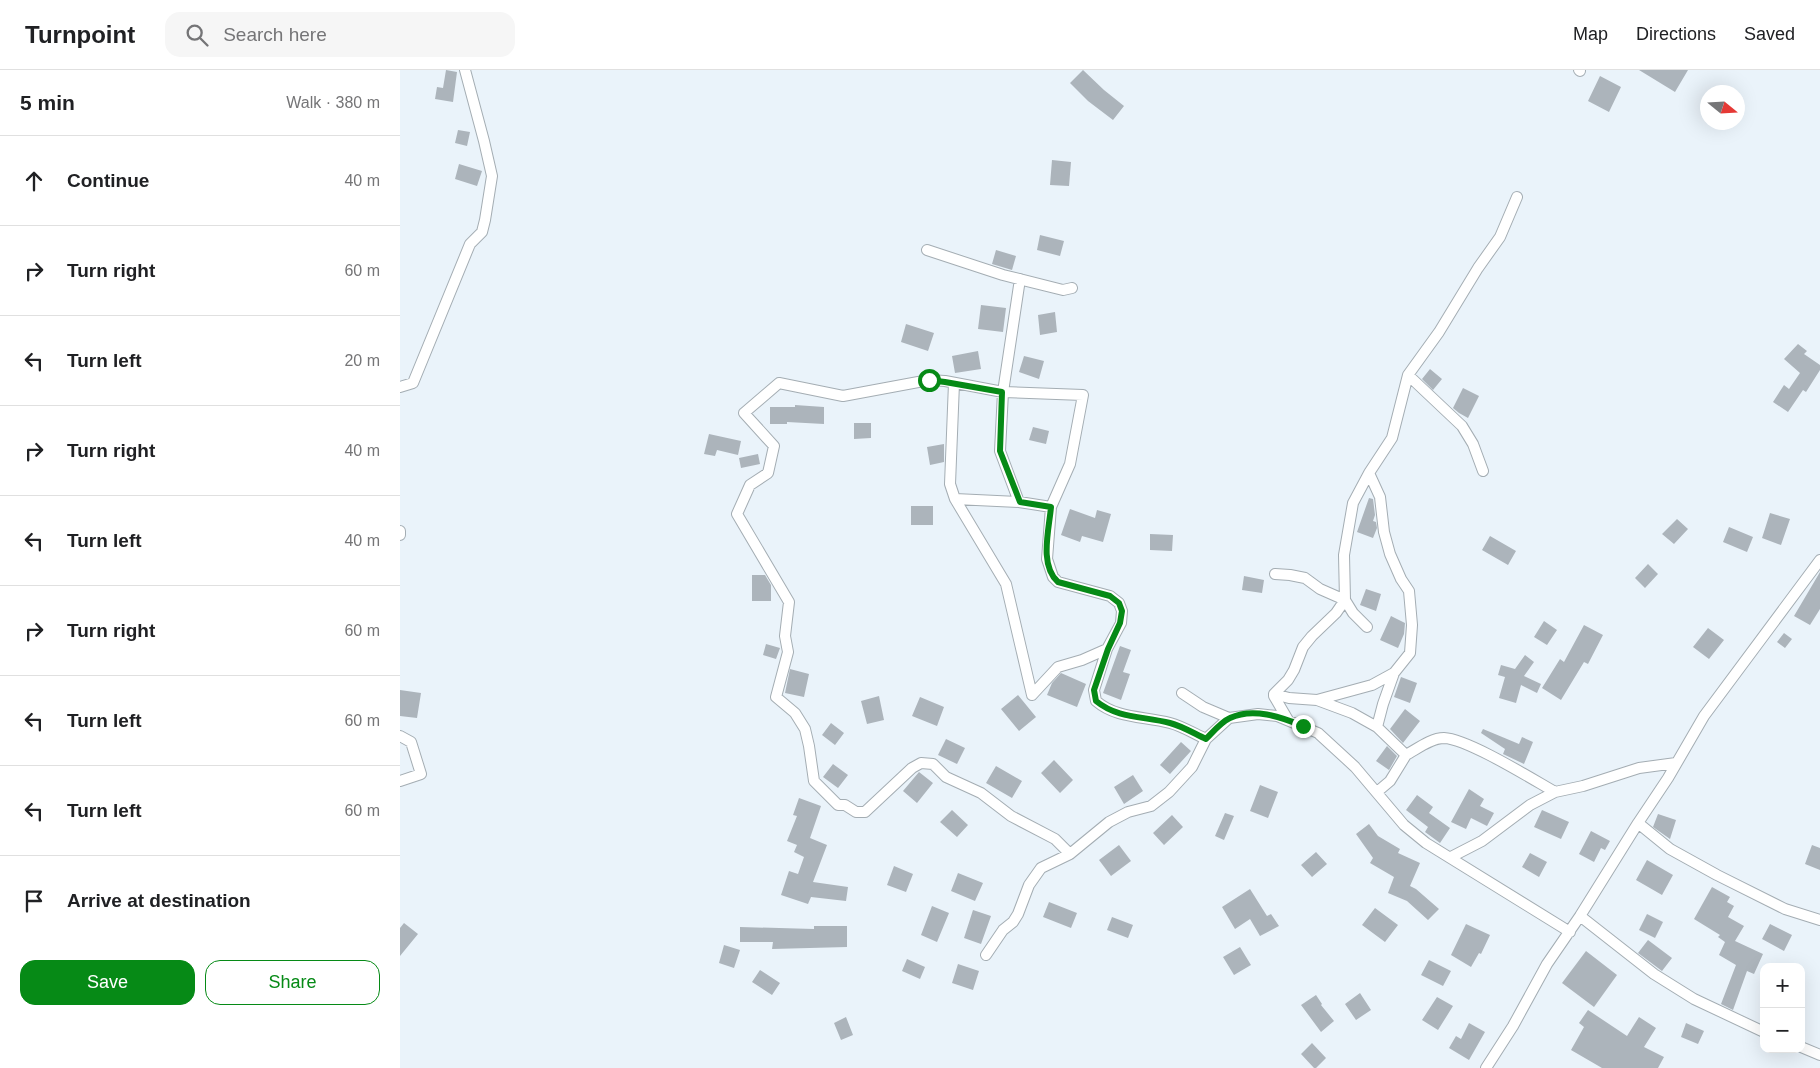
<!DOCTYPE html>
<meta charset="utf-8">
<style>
:root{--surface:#fff;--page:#f6f6f6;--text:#202124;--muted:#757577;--line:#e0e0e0;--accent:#068a16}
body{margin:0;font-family:Helvetica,sans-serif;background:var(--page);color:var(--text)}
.controls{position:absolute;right:15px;bottom:15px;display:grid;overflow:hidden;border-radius:10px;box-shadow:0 5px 20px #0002}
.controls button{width:45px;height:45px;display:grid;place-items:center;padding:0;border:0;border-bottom:1px solid var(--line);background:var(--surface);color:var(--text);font:25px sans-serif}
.compass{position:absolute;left:1300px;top:15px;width:45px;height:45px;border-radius:50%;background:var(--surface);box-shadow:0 5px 20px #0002;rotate:108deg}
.stop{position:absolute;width:15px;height:15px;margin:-11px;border:4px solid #068a16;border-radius:50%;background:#fff}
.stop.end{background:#068a16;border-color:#fff;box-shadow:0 1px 5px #0008}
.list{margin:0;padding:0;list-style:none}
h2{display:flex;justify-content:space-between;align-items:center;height:65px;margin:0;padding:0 20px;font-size:21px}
h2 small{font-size:16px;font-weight:400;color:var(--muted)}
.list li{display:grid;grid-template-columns:32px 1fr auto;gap:15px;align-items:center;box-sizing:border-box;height:90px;padding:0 20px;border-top:1px solid var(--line)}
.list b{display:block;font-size:19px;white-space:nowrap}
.list em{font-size:16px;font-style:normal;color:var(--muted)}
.actions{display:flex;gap:10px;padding:15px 20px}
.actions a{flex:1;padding:11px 0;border:1px solid var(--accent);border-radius:15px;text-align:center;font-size:18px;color:var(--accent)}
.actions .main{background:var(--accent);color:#fff}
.icon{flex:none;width:28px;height:28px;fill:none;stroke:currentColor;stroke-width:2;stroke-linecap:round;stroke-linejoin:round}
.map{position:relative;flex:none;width:1420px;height:998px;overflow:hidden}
header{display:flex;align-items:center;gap:30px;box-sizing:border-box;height:70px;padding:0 25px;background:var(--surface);border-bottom:1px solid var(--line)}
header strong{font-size:24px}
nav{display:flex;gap:28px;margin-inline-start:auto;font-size:18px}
.search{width:350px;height:45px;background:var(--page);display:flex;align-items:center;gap:12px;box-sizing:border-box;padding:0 18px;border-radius:15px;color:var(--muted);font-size:19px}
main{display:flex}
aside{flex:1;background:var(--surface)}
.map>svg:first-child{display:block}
.building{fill:#acb4bb}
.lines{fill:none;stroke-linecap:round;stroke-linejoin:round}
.street-casing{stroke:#a4adb3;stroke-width:12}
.street{stroke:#fff;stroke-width:10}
.route{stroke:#068a16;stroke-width:6}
</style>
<header>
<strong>Turnpoint</strong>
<div class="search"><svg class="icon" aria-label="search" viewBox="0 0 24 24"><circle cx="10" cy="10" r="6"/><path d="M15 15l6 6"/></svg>Search here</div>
<nav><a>Map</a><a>Directions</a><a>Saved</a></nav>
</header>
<main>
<aside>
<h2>5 min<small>Walk · 380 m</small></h2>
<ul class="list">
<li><svg class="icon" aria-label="ahead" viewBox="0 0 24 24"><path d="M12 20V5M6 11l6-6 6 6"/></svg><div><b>Continue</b></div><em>40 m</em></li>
<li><svg class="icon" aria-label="right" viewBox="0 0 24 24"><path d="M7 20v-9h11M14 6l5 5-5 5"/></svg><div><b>Turn right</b></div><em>60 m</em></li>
<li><svg class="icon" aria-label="left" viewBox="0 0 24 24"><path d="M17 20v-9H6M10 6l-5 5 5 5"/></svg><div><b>Turn left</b></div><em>20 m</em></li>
<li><svg class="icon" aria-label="right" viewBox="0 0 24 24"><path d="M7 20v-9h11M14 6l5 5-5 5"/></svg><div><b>Turn right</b></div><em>40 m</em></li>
<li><svg class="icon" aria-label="left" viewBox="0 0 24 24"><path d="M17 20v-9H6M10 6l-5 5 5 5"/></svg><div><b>Turn left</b></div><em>40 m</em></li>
<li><svg class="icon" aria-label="right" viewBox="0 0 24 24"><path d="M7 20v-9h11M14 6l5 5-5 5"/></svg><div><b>Turn right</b></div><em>60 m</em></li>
<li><svg class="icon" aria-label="left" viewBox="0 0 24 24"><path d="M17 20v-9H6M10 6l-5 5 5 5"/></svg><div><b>Turn left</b></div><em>60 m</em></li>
<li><svg class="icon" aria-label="left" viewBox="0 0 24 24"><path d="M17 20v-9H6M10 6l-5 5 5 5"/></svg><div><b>Turn left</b></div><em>60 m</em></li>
<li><svg class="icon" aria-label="arrive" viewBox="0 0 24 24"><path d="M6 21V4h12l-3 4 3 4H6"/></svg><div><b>Arrive at destination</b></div></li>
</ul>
<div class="actions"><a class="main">Save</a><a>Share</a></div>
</aside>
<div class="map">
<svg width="1420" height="998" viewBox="0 0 1420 998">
<rect width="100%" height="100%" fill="#eaf3fa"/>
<path class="building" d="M46,0L57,2L53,32L35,29L37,17L43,18Z
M683,0L704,20L724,36L713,50L688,31L670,13Z
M1239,0H1288L1275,22Z
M1200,6L1221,17L1209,42L1188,31Z
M58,60L70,62L67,76L55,73Z
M652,90L671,92L669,116L650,115Z
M59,94L82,101L77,116L55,109Z
M640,165L664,171L660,186L637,180Z
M596,180L616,186L612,200L592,194Z
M581,235L606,238L603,262L578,259Z
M655,242L657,262L640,265L638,245Z
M506,254L534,263L528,281L501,272Z
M1398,274L1407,281L1404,284L1420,295V300L1406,322L1403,320L1388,342L1373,332L1384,315L1389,319L1400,303L1384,289Z
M578,281L581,299L555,303L552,286Z
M624,286L644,291L639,309L619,302Z
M1030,299L1042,309L1033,320L1022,309Z
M1063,318L1079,326L1068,348L1059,343L1053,338Z
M395,335L424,337V354L387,352V354H370V337H395Z
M454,353H471V368L454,369Z
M633,357L649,361L646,374L629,370Z
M309,364L341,371L338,385L317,380L315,386L304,384Z
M544,374V392L530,395L527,377Z
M358,384L360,394L341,398L339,388Z
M969,428L973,429L975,445L973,451L976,452L977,458L973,468L957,462Z
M511,436H533V455H511Z
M670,439L695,448L697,440L711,444L703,472L682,466L680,472L661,465Z
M1370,443L1390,449L1381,475L1362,468Z
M1277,449L1288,459L1274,474L1262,464Z
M1329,457L1353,467L1347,482L1323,472Z
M750,464L773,465L772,481L750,480Z
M1090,466L1116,481L1108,495L1082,480Z
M1248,494L1258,504L1245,518L1235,508Z
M1420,502V539L1410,555L1394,546Z
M352,505H365L371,515V531H352Z
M844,506L864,510L862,523L842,520Z
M966,519L981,524L976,541L960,535Z
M991,546L1005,553L1004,564L998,578L980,570Z
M1144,551L1157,560L1147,575L1134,567Z
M1184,555L1203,565L1188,594L1184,592L1161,630L1142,618L1160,589L1164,592Z
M1308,558L1324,570L1309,589L1293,577Z
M1384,563L1392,569L1385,578L1377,572Z
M366,574L380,578L376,589L363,585Z
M720,576L731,580L723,602L730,604L721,630L703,623Z
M1125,585L1134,592L1124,606L1141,614L1137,623L1121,615L1116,633L1099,628L1105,607L1098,605L1101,595L1115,599Z
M390,599L409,604L404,627L385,623Z
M661,603L686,614L677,637L647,625L652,613Z
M1001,607L1017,613L1010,633L994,627Z
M0,620L21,623L17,648L0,646Z
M618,625L636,647L619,661L601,639Z
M479,626L484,650L467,654L461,631Z
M520,627L544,637L537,656L512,646Z
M1005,639L1020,651L1003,673L990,659Z
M431,653L444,663L435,675L422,665Z
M1083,659L1119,674L1122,667L1133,672L1124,694L1103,684L1105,679L1081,663Z
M546,669L565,678L557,694L538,685Z
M781,672L791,681L770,704L760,695Z
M987,676L997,686L989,700L976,691Z
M654,690L673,710L660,723L641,703Z
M433,694L448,705L438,718L423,707Z
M596,696L622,711L612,728L586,713Z
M519,702L533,713L517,733L503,721Z
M733,705L743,721L724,734L714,717Z
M860,715L878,722L868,748L850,741Z
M1069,719L1084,729L1080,736L1094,743L1087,756L1071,748L1066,759L1051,752Z
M1017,725L1033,737L1029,743L1050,758L1040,773L1025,762L1028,757L1006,740Z
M399,728L421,736L410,768L427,775L413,812L448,817L446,831L411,827L408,834L381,825L389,801L398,804L404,787L394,782L397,775L387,771L397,746L393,745Z
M552,740L568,755L557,767L540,752Z
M1142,740L1169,752L1161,769L1134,757Z
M825,743L834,746L824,770L815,766Z
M1258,744L1276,750L1270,769L1253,757Z
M772,745L783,757L764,775L753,763Z
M969,754L978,766L1000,779L998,783L1020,793L1010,816L1016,819L1039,839L1028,850L1007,831L988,823L994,807L970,793L973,788L956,764Z
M1191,761L1210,771L1205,780L1201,778L1194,792L1179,784Z
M719,775L731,791L711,806L699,790Z
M1412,775L1420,778V800L1405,794Z
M916,782L927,794L912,807L901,795Z
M1130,783L1147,792L1139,807L1122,797Z
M1247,790L1273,805L1262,825L1236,810Z
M494,796L513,804L506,822L487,815Z
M558,803L583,813L575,831L551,821Z
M1312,817L1330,827L1327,832L1334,836L1328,847L1344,856L1335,871L1363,884L1354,904L1347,901L1333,940L1321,934L1336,895L1319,885L1325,872L1318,867L1320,865L1294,849Z
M850,819L867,846L871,844L879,856L860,866L850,849L835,859L822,837Z
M649,832L677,843L671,858L643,847Z
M532,836L549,843L537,872L521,865Z
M975,838L998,855L985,872L962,855Z
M573,840L591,846L581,874L564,868Z
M1247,844L1263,852L1255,868L1239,860Z
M712,847L733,855L728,868L707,860Z
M4,853L18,864L0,886V858Z
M1066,854L1090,865L1081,884L1079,883L1071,897L1051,885Z
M1370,854L1392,865L1384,881L1362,869Z
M414,856H447V877L372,879L373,872H340V857L414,859Z
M1248,870L1272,888L1262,901L1238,883Z
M324,875L340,880L334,898L319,893Z
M840,877L851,895L834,905L823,887Z
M1186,881L1217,905L1194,937L1162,913Z
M507,889L525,897L520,909L502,901Z
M1029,890L1051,901L1043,916L1021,905Z
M558,894L579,901L573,920L552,913Z
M360,900L380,913L372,925L352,912Z
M960,923L971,940L956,950L945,934Z
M916,925L922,934L921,935L934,951L921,962L901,935Z
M1037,927L1053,936L1038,960L1022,950Z
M1188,940L1227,966L1239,947L1256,958L1244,977L1264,987L1258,998H1202L1171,980L1184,957L1179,953Z
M446,947L453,965L441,970L434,953Z
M1069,953L1085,962L1069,990L1049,978L1056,966L1061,969Z
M1286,953L1304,961L1298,974L1281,967Z
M912,973L926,988L916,998H914L901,984Z"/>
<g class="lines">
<g class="street-casing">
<path id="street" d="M1179,0L1180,1
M527,180L603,205L663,220L672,218
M1008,305L1062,356L1073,374L1083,401
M554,313L550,414L555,429L606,514L632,625
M0,317L13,313L70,174L82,162L85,150L92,106L84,71L65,0
M969,403L980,427L984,462L990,484L1001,509L1009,521L1012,555L1010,583L994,603L983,634L977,657
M555,429L619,432L651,437
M619,432L600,381L603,322L620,209
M0,461V465
M875,504L890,505L905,508L920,519L945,530L936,543L912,566L903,577L894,600L888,610L874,624V626L888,650
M967,557L953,543L945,530L944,485L953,433L969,403L992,368L1008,305L1039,262L1078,198L1100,167L1117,127
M782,623L803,637L829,648
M874,624L889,628L917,630L952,643L977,657L1006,685L990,711L977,722
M632,625L658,597L682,590L707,579
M917,630L972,615L994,603
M0,666L11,672L21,704L0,711
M1006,685C1017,679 1031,668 1044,668C1068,669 1132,709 1155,722
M1238,753L1270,779L1317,805L1385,839L1420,850
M670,784L655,769L611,746L581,723L546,707L533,694L521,693L512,698L465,742H456L445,735H438L414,711L409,676L405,659L395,643L376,627L388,582L385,566L389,532L337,444L350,415L368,403L374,376L344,343L379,313L443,326L529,310L545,311L603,322L683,325L670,394L651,437L647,489L653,507L658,512L710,526L719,533L722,541L721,553L707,579L694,620L696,631C717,649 744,646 770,653C782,656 795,664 806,669
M1051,787L1082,771L1130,735L1155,722L1183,716L1239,698L1276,693
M1180,846L1254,904L1294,929L1364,962
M586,885L603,860L613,852L618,844L629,815L641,798L670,784L709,752L728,742L751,736L769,722L792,697L806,669L829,648L858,644L877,646L918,663L955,697L1004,755L1026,773L1170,862
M1401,977L1420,985
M1086,998L1113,956L1147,894L1180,846L1238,753L1268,708L1304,646L1420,490"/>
</g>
<use href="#street" class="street"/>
</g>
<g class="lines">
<path class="route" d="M529,310L545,312L602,322L600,381L620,432L651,437C649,460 639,495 658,512L710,526L719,533L722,541L720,553L708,579L694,620L696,631C718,649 744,646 770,653C782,656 795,664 806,669C813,662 821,652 830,648C853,637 881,647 903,656"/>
</g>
</svg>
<div class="controls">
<button>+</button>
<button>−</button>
</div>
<svg class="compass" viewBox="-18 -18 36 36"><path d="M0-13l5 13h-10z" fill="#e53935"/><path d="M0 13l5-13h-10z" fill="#757577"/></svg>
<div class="stop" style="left:529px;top:310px"></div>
<div class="stop end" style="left:903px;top:656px"></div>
</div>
</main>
